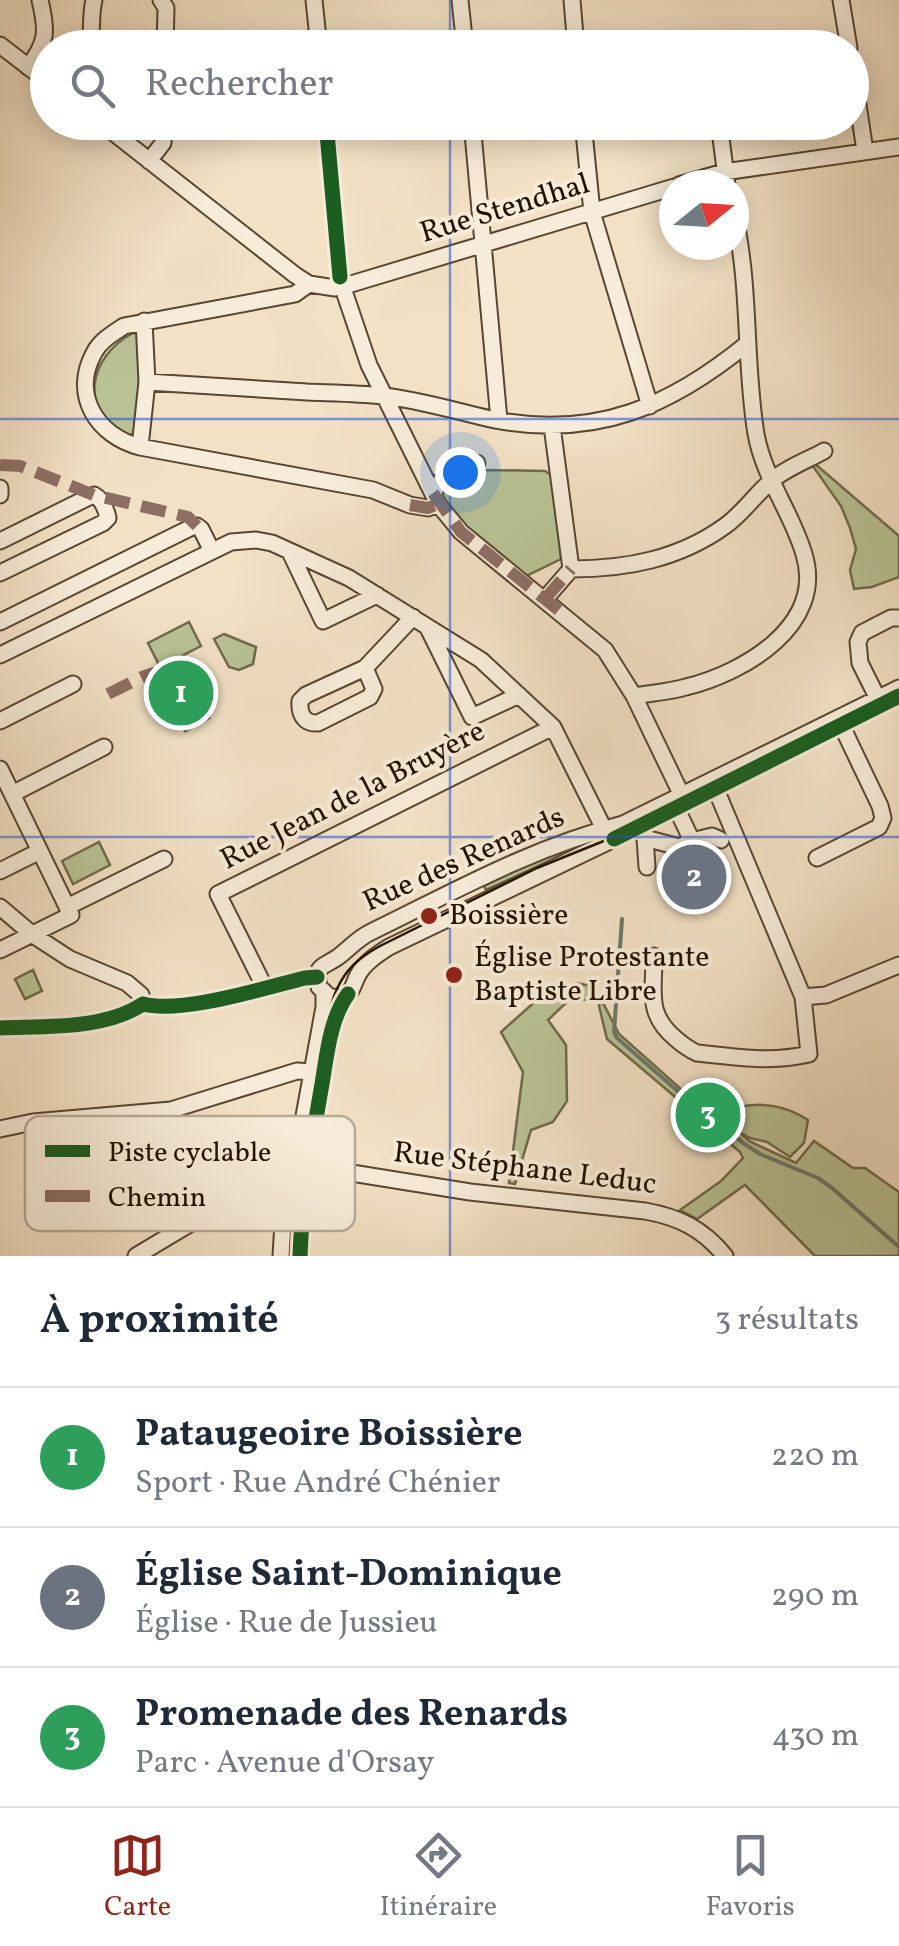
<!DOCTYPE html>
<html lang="fr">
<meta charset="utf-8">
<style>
:root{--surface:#fff;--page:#f6f6f7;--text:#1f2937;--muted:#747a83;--line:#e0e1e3;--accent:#8f2418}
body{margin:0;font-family:Vollkorn,serif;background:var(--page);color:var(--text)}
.compass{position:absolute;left:659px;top:170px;width:90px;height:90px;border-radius:50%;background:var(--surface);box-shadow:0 5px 25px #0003;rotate:72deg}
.you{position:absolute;left:460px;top:472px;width:35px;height:35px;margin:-25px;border:8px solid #fff;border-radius:50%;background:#1a73e8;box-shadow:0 0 0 15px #1a73e833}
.badge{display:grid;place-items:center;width:65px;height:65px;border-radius:50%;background:var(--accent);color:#fff;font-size:32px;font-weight:700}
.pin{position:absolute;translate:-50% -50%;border:5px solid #fff;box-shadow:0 2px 10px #0006}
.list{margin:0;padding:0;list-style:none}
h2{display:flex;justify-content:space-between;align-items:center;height:130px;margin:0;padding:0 40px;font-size:42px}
h2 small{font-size:32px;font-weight:400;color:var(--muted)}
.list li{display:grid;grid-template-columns:65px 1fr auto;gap:30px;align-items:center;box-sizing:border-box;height:140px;padding:0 40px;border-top:2px solid var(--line)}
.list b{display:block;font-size:38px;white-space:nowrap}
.list p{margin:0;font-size:32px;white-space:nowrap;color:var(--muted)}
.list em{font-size:32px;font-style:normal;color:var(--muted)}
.icon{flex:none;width:55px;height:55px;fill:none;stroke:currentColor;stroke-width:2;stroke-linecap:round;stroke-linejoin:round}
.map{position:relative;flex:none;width:899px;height:1256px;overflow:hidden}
.search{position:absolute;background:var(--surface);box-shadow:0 5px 25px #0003;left:30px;right:30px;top:30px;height:110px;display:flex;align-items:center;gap:25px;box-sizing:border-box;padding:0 35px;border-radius:55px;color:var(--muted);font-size:38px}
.sheet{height:550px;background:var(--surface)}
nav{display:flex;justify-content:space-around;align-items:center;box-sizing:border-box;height:140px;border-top:2px solid var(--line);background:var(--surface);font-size:28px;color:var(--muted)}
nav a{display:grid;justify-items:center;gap:5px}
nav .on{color:var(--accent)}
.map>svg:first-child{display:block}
.green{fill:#b9c396;stroke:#6e6a4b;stroke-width:2.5}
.water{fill:#9bbeb1;stroke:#6b796a;stroke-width:2.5}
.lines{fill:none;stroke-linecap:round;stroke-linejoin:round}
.stream{stroke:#6b796a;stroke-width:4}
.minor-casing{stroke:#574631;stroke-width:19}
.minor{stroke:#f7ecd9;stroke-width:15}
.tram{stroke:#231200;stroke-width:2.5}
.quiet{stroke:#8d6e63;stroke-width:12;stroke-dasharray:25 12;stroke-linecap:butt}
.cycleway-casing{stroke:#f7ecd9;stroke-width:21}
.cycleway{stroke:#1b5e20;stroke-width:15}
.grid{fill:none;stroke:#1d4ed8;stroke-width:2.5;stroke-opacity:0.55}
.poi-dot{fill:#8f2418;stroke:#f7ecd9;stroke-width:4}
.labels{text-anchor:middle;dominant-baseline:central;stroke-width:8;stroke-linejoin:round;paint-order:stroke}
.street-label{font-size:30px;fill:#231200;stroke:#f7ecd9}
.poi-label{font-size:30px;fill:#231200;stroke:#f7ecd9;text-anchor:start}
.key{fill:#f7ecd9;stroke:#b7ab98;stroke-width:2.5}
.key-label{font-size:28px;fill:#231200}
</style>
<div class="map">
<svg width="899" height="1256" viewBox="0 0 899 1256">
<rect width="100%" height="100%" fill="#f3e1c5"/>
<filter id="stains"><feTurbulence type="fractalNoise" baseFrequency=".002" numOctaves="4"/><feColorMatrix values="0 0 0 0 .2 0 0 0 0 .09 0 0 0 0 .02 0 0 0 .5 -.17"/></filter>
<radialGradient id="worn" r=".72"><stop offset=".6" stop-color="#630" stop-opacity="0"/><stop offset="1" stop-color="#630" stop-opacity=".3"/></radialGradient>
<path class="green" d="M133,333L139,334L140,369L135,432L129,436C77,412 88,357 133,333Z
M814,463L899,536V577L872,587L854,589L850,570L856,549L850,528L841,506L812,465Z
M486,470L545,471L553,476L561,559L526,576L453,523L439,496L445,489Z
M189,622L201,646L160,667L148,643Z
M224,634L256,647L253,664L239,670L229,667L214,639Z
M202,705L209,718L185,731L178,717Z
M99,842L110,865L73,884L62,861Z
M580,845L581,847L486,890L484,886L537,860Z
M33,970L42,991L25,999L15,979Z
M576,983L596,987L591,1000L570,999L548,1020L566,1045L567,1101L553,1122L531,1130L515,1184L509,1183L523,1072L501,1032L539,998Z
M600,997L619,1034L692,1099L697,1098L706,1102L735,1129L737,1108C761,1101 787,1106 808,1120L804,1143L790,1157L767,1142L750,1138L741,1133L749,1141L796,1163L814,1141L853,1168H865L899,1192V1256H815L745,1185L697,1219L680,1210L721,1181L743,1158L740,1152L607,1039L599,1006Z"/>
<path class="water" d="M168 692a13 13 0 1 1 26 0a13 13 0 1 1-26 0Z"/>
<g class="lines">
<path class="stream" d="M622,919L614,1032L617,1038L688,1100L698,1102L743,1143L760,1154L818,1178L832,1188L899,1247"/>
<g class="minor-casing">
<path id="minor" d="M161,0L166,8L165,48
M314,0L319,48
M460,0L465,48
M572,0L576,48
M841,0L849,48
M0,45L48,82
M89,48C93,32 90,16 94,0
M852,65L865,151
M28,67C48,42 47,30 40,0
M100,122L295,275L309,284L335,288
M326,122L340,277
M472,122L499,420
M583,122L592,212L650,406
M719,122L727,185
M149,161L163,143L164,122
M679,185L724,172L899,147
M309,284L295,294L124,326C112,334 100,341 94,353C71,395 97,436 140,447L373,490L410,505L428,508L438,504
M351,284L674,187
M345,294L369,365L438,504L461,532L605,650L634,696L685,802
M147,382C200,385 253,389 307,392C332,393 358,393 383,396C421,400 458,412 495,420C597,439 671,406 748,343
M552,426L571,569
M140,447L147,382L144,321
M0,488V495
M433,493L453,463H477
M0,541L89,497L94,495C102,499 106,509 108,518L103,523L0,573
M290,552L323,621L377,595
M545,599L571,569C627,569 679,559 725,526C743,513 754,496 770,482C784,469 806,461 824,451
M0,622L192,527L197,526L201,529L212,551
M428,628L472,717L519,695
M0,655L231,542L256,540L272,543L349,578L481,660L553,727L602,825L611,835
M365,668L374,689L370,697L318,723C304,724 299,714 300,701L306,695L365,668L413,617
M899,688L623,824C531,848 455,891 371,932C358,938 350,948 338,957C324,967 314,964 319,987L330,997C353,1000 350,990 358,975C364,963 378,954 389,947L614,839L899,696
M634,696C651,693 669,692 686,687C743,673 826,626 804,554C792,513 764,478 756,434C744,361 751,287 734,214
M881,705L860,663L858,642L862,633L891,618H899
M0,721L73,684
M0,769L71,915L0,950
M12,794L104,747
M641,832L645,838L647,867
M645,838L679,847L692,841L676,807
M692,841L712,836L721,840
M817,858L879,827L883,818L880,806L838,718
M0,871L40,851
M0,907L33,935L70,959L127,983L141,995L143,1004
M67,907L164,859
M654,956C654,993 646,1014 676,1039C683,1045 688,1049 697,1053C736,1057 770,1063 809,1054L803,997L712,780
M265,988L218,894L553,727
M803,997L826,995L899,965
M0,1028C46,1026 103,1030 143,1004C182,1014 264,988 305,978L317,977
M0,1129L33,1122L171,1110L297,1071L313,1072
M308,1166L470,1192L645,1211C679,1217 703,1229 725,1256
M136,1256L258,1183L297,1154
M281,1256L284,1205L297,1154L324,1007V994
M300,1256C302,1198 312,1141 322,1084C327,1054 330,1019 348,994"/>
</g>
<use href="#minor" class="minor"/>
<path class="tram" d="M293,1256C296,1194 308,1132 319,1071C325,1042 326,1007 341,981C351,964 365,954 382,945L537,868L626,832"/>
<path class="quiet" d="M0,465L20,466L94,495L188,517L197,526
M433,493L461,532L566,616
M410,505L428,508L438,504
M545,599L571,569
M108,694L142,677L154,673L167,679
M177,712L166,700L162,684L173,673C193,672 202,680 199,701"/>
<g class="cycleway-casing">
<path id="cycleway" d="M326,122L340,277
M614,839L899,696
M0,1028C46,1026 103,1030 143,1004C182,1014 264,988 305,978L317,977
M300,1256C302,1198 312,1141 322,1084C327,1054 330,1019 348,994"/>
</g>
<use href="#cycleway" class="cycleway"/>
</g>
<path class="grid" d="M450,0V48M450,122V1256M0,419H899M0,837H899"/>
<g class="poi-dot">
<circle cx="429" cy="916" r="10"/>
<circle cx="454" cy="975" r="10"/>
</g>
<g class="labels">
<g class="street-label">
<text transform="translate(505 209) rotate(-17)">Rue Stendhal</text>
<text transform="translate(353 796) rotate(-27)">Rue Jean de la Bruyère</text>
<text transform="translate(464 860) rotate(-24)">Rue des Renards</text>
<text transform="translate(525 1169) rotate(7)">Rue Stéphane Leduc</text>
</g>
<g class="poi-label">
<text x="449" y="916">Boissière</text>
<text x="474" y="958">Église Protestante<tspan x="474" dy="34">Baptiste Libre</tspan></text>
</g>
</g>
<rect x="25" y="1116" width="330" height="115" rx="15" class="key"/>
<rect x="45" y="1145" width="45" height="12" fill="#1b5e20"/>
<rect x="45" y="1190" width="45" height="12" fill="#8d6e63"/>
<g class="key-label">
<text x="108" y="1161">Piste cyclable</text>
<text x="108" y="1206">Chemin</text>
</g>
<rect width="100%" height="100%" filter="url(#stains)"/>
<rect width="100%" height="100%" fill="url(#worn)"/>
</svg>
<svg class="compass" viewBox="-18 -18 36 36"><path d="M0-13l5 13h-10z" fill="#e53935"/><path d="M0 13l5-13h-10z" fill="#747a83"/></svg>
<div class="you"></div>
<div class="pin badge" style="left:181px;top:693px;background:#2e9e5b">1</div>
<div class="pin badge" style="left:694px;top:877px;background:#6b7280">2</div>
<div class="pin badge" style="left:708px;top:1115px;background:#2e9e5b">3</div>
<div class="search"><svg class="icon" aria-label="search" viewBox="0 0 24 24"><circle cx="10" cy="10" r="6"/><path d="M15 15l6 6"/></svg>Rechercher</div>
</div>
<section class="sheet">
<h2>À proximité<small>3 résultats</small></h2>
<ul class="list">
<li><span class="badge" style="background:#2e9e5b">1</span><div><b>Pataugeoire Boissière</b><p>Sport · Rue André Chénier</p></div><em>220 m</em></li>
<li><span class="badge" style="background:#6b7280">2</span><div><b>Église Saint-Dominique</b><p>Église · Rue de Jussieu</p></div><em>290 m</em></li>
<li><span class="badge" style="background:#2e9e5b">3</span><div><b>Promenade des Renards</b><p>Parc · Avenue d'Orsay</p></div><em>430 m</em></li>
</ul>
</section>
<nav>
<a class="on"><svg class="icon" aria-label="map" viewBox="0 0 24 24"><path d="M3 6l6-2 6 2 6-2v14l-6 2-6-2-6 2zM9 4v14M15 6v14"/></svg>Carte</a>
<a><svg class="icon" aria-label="directions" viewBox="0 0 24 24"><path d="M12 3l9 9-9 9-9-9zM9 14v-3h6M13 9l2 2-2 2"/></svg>Itinéraire</a>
<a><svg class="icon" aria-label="saved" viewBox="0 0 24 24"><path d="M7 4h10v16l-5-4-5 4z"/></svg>Favoris</a>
</nav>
